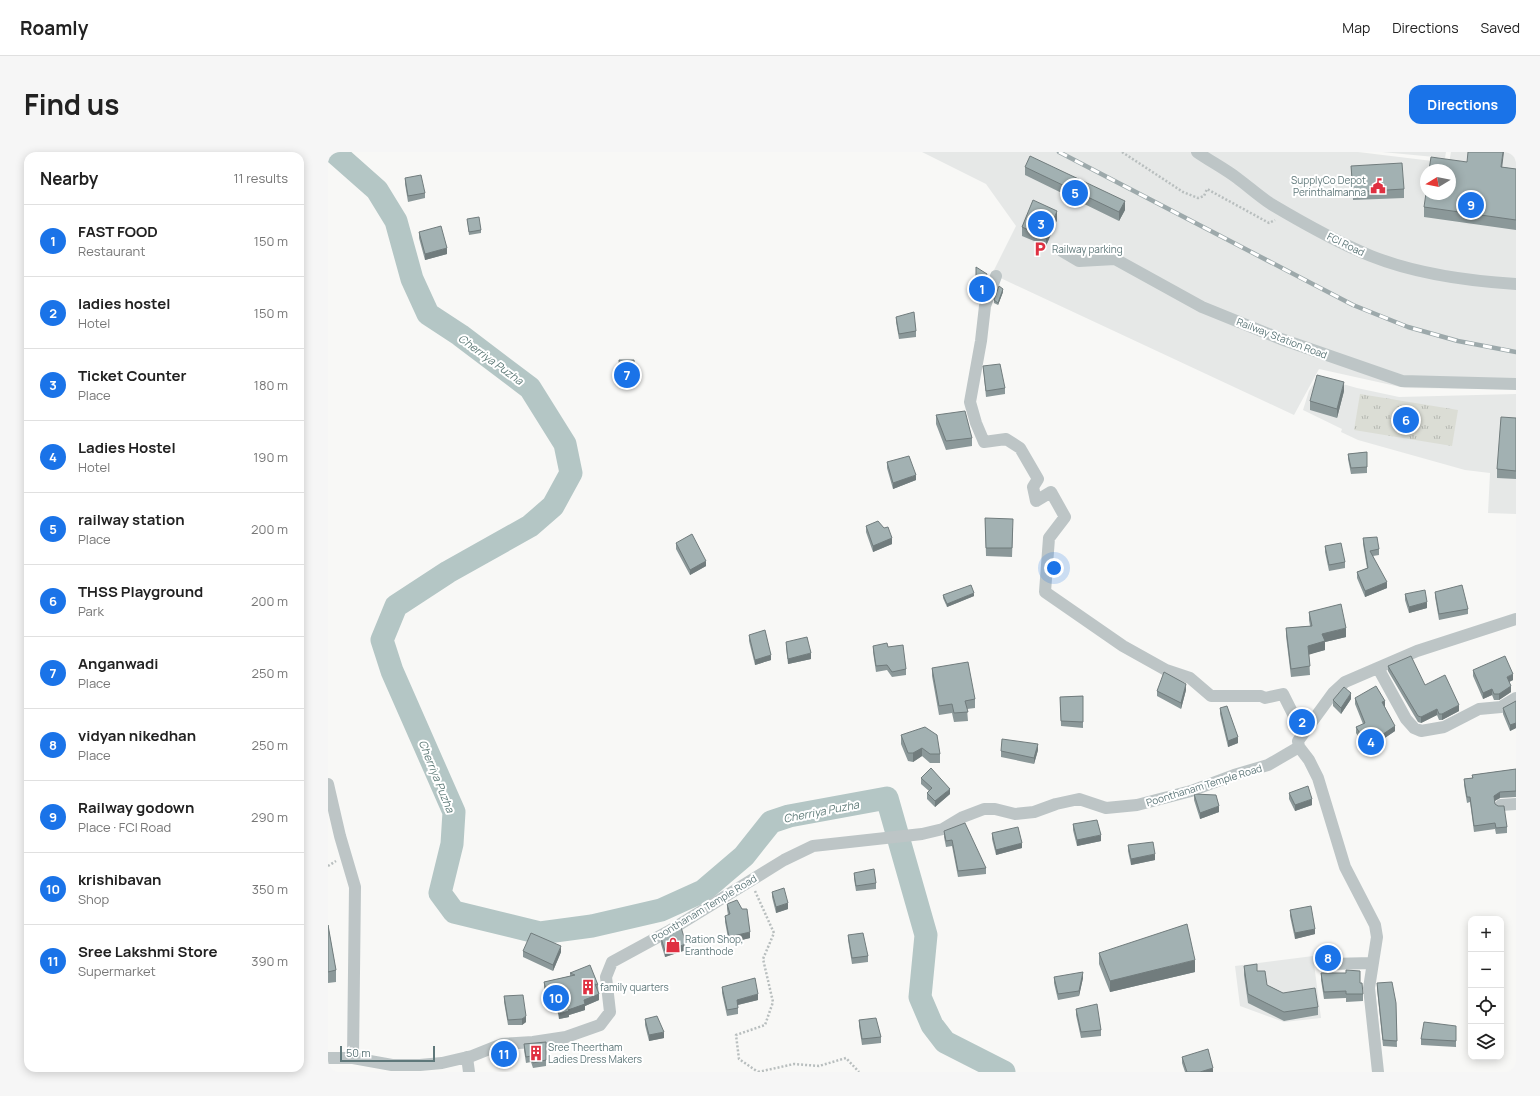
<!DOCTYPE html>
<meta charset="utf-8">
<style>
:root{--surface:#fff;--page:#f6f6f6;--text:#222;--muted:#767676;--line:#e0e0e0;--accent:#1a73e8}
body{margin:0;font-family:Manrope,sans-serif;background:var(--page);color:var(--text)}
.controls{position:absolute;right:12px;bottom:12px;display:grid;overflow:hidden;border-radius:8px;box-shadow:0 2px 10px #0003}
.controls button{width:36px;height:36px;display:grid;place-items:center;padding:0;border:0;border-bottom:1px solid var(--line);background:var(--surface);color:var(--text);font:20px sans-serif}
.compass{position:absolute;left:1092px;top:12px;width:36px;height:36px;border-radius:50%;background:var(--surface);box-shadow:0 2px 10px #0003;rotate:260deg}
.scale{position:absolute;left:12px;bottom:10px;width:95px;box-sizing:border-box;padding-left:4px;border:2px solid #5f787a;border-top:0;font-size:11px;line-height:14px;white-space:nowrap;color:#5f787a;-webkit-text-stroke:3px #fff;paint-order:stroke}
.you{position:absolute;left:726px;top:416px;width:14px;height:14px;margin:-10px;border:3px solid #fff;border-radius:50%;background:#1a73e8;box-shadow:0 0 0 6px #1a73e833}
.badge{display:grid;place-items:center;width:26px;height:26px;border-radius:50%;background:var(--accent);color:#fff;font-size:13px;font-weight:700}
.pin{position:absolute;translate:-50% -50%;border:2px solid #fff;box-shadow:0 1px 4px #0006}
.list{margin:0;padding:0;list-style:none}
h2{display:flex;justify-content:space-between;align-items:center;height:52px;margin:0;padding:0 16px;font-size:17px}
h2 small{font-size:13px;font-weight:400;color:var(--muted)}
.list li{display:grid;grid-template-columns:26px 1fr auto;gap:12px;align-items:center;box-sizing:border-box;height:72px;padding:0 16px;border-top:1px solid var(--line)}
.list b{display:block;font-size:15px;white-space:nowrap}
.list p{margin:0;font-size:13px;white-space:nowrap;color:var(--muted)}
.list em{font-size:13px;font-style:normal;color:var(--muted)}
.icon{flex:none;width:22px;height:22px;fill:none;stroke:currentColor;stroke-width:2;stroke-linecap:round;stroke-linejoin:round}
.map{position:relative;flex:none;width:1188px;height:920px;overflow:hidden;border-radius:12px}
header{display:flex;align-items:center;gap:24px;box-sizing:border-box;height:56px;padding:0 20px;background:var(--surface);border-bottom:1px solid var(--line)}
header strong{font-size:19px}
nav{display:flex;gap:22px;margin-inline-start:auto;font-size:14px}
.intro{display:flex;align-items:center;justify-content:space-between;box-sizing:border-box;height:96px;padding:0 24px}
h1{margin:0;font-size:28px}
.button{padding:10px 18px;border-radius:12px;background:var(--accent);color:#fff;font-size:14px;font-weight:700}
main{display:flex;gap:24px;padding:0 24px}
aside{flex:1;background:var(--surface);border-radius:12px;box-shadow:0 2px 10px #0003}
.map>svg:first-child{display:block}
.built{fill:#e6e8e7;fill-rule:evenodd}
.grass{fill:url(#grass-tufts)}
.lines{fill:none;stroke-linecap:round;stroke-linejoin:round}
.river{stroke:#b4c6c5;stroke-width:23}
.path{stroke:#b8bebe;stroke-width:2.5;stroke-dasharray:2 2;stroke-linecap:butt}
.minor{stroke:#bdc5c6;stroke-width:12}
.rail-casing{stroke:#9da9ab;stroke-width:4.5}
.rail{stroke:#fff;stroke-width:3;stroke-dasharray:9;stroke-linecap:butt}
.wall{fill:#8b9899}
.shaded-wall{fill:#717c7d}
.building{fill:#a2b1b2;stroke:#717c7d}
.labels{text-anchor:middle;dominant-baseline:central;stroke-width:4;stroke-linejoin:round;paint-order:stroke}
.poi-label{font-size:10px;fill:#5f787a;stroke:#fff;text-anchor:start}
.street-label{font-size:10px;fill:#5f787a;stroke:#fff}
.water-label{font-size:11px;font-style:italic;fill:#5f7b78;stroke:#fff}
</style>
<header>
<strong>Roamly</strong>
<nav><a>Map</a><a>Directions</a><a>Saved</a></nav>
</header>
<div class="intro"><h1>Find us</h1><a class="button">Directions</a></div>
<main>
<aside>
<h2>Nearby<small>11 results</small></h2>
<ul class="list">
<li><span class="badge">1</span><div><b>FAST FOOD</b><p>Restaurant</p></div><em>150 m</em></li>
<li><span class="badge">2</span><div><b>ladies hostel</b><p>Hotel</p></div><em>150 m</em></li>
<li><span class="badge">3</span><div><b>Ticket Counter</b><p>Place</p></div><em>180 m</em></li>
<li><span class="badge">4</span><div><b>Ladies Hostel</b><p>Hotel</p></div><em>190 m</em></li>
<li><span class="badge">5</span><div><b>railway station</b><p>Place</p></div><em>200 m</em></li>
<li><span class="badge">6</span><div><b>THSS Playground</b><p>Park</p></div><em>200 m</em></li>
<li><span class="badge">7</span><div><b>Anganwadi</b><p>Place</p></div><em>250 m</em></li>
<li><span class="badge">8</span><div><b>vidyan nikedhan</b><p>Place</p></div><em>250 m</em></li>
<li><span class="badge">9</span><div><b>Railway godown</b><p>Place · FCI Road</p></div><em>290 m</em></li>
<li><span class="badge">10</span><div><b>krishibavan</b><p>Shop</p></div><em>350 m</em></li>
<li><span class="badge">11</span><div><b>Sree Lakshmi Store</b><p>Supermarket</p></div><em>390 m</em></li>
</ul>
</aside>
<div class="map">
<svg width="1188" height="920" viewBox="0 0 1188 920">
<defs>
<pattern id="grass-tufts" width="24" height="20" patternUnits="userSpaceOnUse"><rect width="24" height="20" fill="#dbddd5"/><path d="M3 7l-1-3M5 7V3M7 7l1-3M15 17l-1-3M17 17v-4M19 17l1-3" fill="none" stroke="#b5b8b2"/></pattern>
</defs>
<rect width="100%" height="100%" fill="#f8f8f6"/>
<path class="built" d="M594,0H1030L1121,11L1123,0H1188V237L1077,236L991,217L966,263L664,122L688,74L658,32ZM1098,18H1122V42H1098Z
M1054,0H1118L1117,6Z
M990,225L1029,236L1071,245L1188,242V362L1160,361L1162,321L1137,318L1030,288L1013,280L1014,277L975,258L981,239Z
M985,804L993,866L956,870L912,854L907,814Z"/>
<path class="grass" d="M1032,242L1130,258L1124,294L1026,278Z"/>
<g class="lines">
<path class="river" d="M6,0L49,38L68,69L84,127L100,162L132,183L202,236L237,292L243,321L225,354L202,374L120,420L68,454L54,488L64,519L126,660L124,692L112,741L126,760L212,781L264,774L333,758L375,739L416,704L443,670L461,664L559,646L598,783L592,845L604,873L617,890L676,920"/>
<path class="path" d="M794,0L855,40L870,46L876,44L879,37L941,71L947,68
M0,714L8,709
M427,739L446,781L435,807L445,850L437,873L408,883L411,907L430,920
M430,920L466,912L491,914L518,906L531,920"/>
<path class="minor" d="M869,0C882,9 897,17 909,26C921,35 931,44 943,52C975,71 1008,90 1043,104C1088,122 1139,129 1188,132
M734,99L751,109L787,107L874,155L953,187L1074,229L1188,232
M668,124L657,154L653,189L642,250L648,271L656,290L678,287L692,296L710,327L705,335L708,349L723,340L737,365L721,386L717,440L795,494L838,518L862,526L883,544H933L937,546L955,542L975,582
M1050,516L1078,567L1086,576L1093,579L1116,575L1151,557L1173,555L1188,546
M0,632L12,684L27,735L25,906
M1173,653L1188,652
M1001,812L1045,811
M139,905L141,920
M0,906H25L64,913H92L114,911L144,904L174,892L205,890L238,885L272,873L282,860L278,825L284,810L341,779L456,708L485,694L594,682L615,677L635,665L656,657H667L687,662L706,660L728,652L751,647L778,656L809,653L863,639L906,623L940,613L971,595
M1050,920L1041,836L1049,785L1047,773L1017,715L990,626L981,608L971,595L970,589L1005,541L1017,530L1089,499L1188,467"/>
<g class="rail-casing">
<path id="rail" d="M731,0L1025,153L1080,175L1130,189L1188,200"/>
</g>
<use href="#rail" class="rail"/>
</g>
<path class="wall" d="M1023,14L1076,37V46L1025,48Z
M697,15L797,58L791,69L697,23Z
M1174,15L1188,17V78L1096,65V55Z
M77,26L97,41V46L80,50L77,32Z
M139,67L153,78V81L141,83Z
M729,68L718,94L694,84V75Z
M91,80L119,102L97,108L91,86Z
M648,115L659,128L652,145H648Z
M675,140L670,153L666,151V148Z
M568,165L588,179V185L571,187L568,170Z
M291,214L307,226V232H292Z
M655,214L677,236V242L658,245Z
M1016,239L1009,266L982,258V249Z
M608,263L644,286V294L618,298L608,272Z
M1188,266V327L1169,326V317Z
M1039,300V321L1023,322L1020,307V302Z
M559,310L588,328L565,337L559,316Z
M657,366L685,376L684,405L658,404Z
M538,374L556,376L564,392L545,400L538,380Z
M1035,386L1051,397V403L1045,404L1059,436L1037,445L1029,426V420L1039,416L1035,392Z
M348,391L378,414L362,423L348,397Z
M997,394L1017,410V416L1001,419L997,400Z
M1107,440L1140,457V462L1111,468L1107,445Z
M1077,442L1099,456L1081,461L1077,448Z
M615,443L646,444L619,455L615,446Z
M981,460L1018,485L997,490V498L981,502L982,523L963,525L958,484V476L982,474L981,468Z
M421,483L443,508L427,513L421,489Z
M458,490L483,507L460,512L458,496Z
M545,494L560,495L578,517V523L564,525L559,518L548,520L545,500Z
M1060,514L1097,533L1131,559L1114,568H1111L1109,563L1093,571L1090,570L1060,519Z
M604,516L647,547V556L639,557L640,569L626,570L624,561L611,563L604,524Z
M1145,518L1185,528L1181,530L1183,540L1171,548H1166L1164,543L1155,547L1145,524Z
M858,538L853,557L829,544V539Z
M755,544V576L733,574L732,545Z
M1027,546L1057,555L1067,579L1039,598L1028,581V575L1035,572L1027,552Z
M1023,547L1013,562L1005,554V548Z
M1188,549V576L1182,579L1175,562V556Z
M892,556L910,591L900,595L892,562Z
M573,583L612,602V611H602L594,604L585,610L580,609L573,592Z
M710,598L706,612L673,605V599Z
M1188,617V645L1172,646L1167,649V652L1179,675V681L1168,682L1167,677L1146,680L1142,650L1139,651L1136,633V627L1144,626V623Z
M593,626L622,642L607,655L599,647V641L601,639L593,632Z
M961,641L984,653L967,659L961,647Z
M866,642L891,660L872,667L866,648Z
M745,672L773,689L749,694L745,678Z
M616,679L658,716V722L630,725L624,694L618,695L616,685Z
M664,681L694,696L668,703L664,687Z
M800,693L827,708L803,713L800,699Z
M526,721L548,731V737L528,739L526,727Z
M444,740L460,757L448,761L444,745Z
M399,752L422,786L401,791L397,770V764L400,763L399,757Z
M962,758L987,782L967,787L962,764Z
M0,773L8,818V830L0,831Z
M520,783L540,804V810L524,812L520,788Z
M333,786L358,798L337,805L333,792Z
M195,799L233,800L225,819L195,805Z
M771,801L867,820L782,840L771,812Z
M916,814L929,819L939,833L955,841L990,855V863L956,869L920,851L916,823Z
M242,821L270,833L271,848L257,854V858L241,863V865L231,867L229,857L222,859L216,836V830L242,824Z
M993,821L1032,831L1035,842V849L1018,850V846L996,847L993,828Z
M726,825L755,826L751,844L730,848L726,831Z
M1049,831L1068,851L1069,895L1055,894L1049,837Z
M394,835L430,848L410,853V862L399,864L394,841Z
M176,844L198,870L194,873H180L176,850Z
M748,857L773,878V884L753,886L748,863Z
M317,867L336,886L321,889L317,873Z
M531,868L553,885V891L534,893L531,874Z
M1128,874V895L1093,893V887Z
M218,890V914L205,916L203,910L198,911L196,898V892Z
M854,905L885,920H857L854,911Z"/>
<path class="shaded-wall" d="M1175,0H1176L1173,25V15Z
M797,49V58L791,69V60Z
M729,59V68L718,94V86Z
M119,96V102L97,108V102Z
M659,122V128L652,145V139Z
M675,137V140L670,153V151Z
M1016,230V239L1009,266V257Z
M588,323V328L565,337V331Z
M564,386V392L545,400V394Z
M378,409V414L362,423V418Z
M1059,430V436L1037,445V439Z
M646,441V444L619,455V452Z
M1099,450V456L1081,461V455Z
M1018,476V485L997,490V498L980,503V494L994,482Z
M483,501V507L460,512V507Z
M443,503V508L427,513V508Z
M1185,522V528L1179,531V525Z
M858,532V538L853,557V551Z
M1183,534V540L1171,548V542Z
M1164,537V543L1155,547V541Z
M1023,541V547L1013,562V556Z
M1057,549V555L1054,556V550Z
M1131,553V559L1114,568V562Z
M1109,557V563L1093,571V565Z
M1188,571V576L1182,579V573Z
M1067,574V579L1039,598V593Z
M910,585V591L900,595V589Z
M710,592V598L706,612V606Z
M594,596V604L585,610V601Z
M622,637V642L607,655V649Z
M1172,640V646L1166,649V644Z
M984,647V653L967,659V653Z
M891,654V660L872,667V661Z
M773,683V689L749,694V688Z
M694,691V696L668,703V698Z
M827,702V708L803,713V707Z
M460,751V757L448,761V755Z
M987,777V782L967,787V781Z
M422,780V786L401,791V785Z
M358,792V798L337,805V799Z
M233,794V800L225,819V813Z
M867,808V820L782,840V829Z
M755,820V826L751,844V839Z
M271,842V848L257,854V858L241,863V865L231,867V862L256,848Z
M430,842V848L409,853V848Z
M229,852V857L222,859V853Z
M198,864V870L194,873V867Z
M336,880V886L321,889V883Z
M184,903V906L171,910V907Z
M885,916V920H872Z"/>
<path class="building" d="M1140,0H1175L1173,15L1188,17V68L1096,55L1098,41V42H1122V18H1101L1103,5L1139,10Z
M702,4L797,49L791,60L697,15Z
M1074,11L1076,37L1025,40L1023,14Z
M93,23L97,41L80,44L77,26Z
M705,48L729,59L718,86L694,75Z
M151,65L153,78L141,80L139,67Z
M113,74L119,96L97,102L91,80Z
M648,115L659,122L652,139H648Z
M671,134L675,137L670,151L666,148Z
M586,160L588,179L571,182L568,165Z
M291,208H306L307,226L292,227Z
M672,212L677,236L658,239L655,214Z
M989,223L1016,230L1009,257L982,249Z
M637,259L644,286L618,289L608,263Z
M1173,265L1188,266V319L1169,317Z
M1039,300V315L1023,316L1020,302Z
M581,304L588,323L565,331L559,310Z
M657,366L685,367L684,396H658Z
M550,369L556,376L560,375L564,386L545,394L538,374Z
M364,382L378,409L362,418L348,391Z
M1049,385L1051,397L1042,399L1059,430L1037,439L1029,420L1040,416L1035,386Z
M1013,391L1017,410L1001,413L997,394Z
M643,433L646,441L619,452L615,443Z
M1134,433L1140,457L1111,462L1107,440Z
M1097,438L1099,450L1081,455L1077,442Z
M1013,452L1018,476L994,482L997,489L980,494L982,514L963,517L958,476L984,474L981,460Z
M437,478L443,503L427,508L421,483Z
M479,485L483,501L460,507L458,490Z
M559,491L560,495L575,493L578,517L564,520L559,513L548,514L545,494Z
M1083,504L1097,533L1117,523L1131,553L1114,562H1111L1109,557L1093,565L1090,564L1060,514Z
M1177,504L1185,522L1179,525L1183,534L1171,542H1166L1164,537L1155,541L1145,518Z
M640,510L647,547L637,549L640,560L626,561L624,552L611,554L604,516Z
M836,520L858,532L853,551L829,539Z
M1048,534L1057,549L1054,550L1067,574L1039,593L1028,575L1037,571L1027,546Z
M1016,535L1023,541L1013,556L1005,548Z
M755,544V570L733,569L732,545Z
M1188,549V571L1182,573L1175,556Z
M899,554L910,585L900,589L892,556Z
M597,575L609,583L612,602H602L594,596L585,601H580L573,583Z
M674,587L710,592L706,606L673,599Z
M603,616L622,637L607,649L599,641L604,636L593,626Z
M1188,617V639L1172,640L1166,644L1167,652L1170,654H1176L1179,675L1168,676L1167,671L1146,674L1142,645H1139L1136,627L1145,626L1144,623Z
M980,634L984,647L967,653L961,641Z
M866,642L888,643L891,654L872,661Z
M769,668L773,683L749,688L745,672Z
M637,671L658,716L630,719L624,688L618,689L616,679Z
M690,675L694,691L668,698L664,681Z
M825,690L827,702L803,707L800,693Z
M546,717L548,731L528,734L526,721Z
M456,736L460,751L448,755L444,740Z
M409,748L414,757H419L422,780L401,785L397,764L402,762L399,752Z
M983,754L987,777L967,781L962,758Z
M859,772L867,808L782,829L771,801Z
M0,773L8,818L0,820Z
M353,775L358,792L337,799L333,786Z
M203,781L233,794L225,813L195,799Z
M535,781L540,804L524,806L520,783Z
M929,812V819H937L939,833L955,841L987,836L990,855L956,860L920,842L916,814Z
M262,813L270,833L267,832L271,842L256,848L257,852L240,858L241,859L231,862L229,852L222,853L216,830L247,823L242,821Z
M1018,818L1032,819V831H1034L1035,842H1018V839L996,840L993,821H1018Z
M755,820L751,839L730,842L726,825Z
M427,826L430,842L409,848L410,856L399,858L394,835Z
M1064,830L1068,851L1069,889L1055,888L1049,831Z
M195,843L198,864L194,867L180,868L176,844Z
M769,852L773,878L753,880L748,857Z
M329,864L336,880L321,883L317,867Z
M548,866L553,885L534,887L531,868Z
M1096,870L1128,874V889L1093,887Z
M218,890V908L205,911L203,904L198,905L196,892Z
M182,896L184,903L171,907L170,899Z
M880,897L885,916L872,920H859L854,905Z"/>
<defs>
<g id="civic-bare" transform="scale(1.2)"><path d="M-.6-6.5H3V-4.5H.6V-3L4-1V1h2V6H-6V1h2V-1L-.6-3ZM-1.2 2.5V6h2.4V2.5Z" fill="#df3041" stroke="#fff" stroke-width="2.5" paint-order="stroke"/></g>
<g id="parking-bare" transform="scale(1.2)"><path d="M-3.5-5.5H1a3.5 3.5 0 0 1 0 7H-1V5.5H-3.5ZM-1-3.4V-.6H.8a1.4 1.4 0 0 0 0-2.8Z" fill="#df3041" stroke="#fff" stroke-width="2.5" paint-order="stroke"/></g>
<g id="shop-bare" transform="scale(1.2)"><path d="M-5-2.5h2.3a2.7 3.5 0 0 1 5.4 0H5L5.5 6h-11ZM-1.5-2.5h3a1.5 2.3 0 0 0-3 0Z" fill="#df3041" stroke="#fff" stroke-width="2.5" paint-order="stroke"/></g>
<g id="building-bare" transform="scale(1.2)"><path d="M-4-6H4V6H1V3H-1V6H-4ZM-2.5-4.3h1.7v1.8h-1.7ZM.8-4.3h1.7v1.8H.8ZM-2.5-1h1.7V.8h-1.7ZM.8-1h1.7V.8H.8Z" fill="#df3041" stroke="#fff" stroke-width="2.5" paint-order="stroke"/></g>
</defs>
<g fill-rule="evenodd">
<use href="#civic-bare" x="1050" y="34"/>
<use href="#parking-bare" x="712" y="97"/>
<use href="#shop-bare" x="345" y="793"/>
<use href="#building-bare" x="260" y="835"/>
<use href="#building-bare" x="208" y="901"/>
</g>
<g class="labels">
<g class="poi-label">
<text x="1038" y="28" text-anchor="end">SupplyCo Depot<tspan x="1038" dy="12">Perinthalmanna</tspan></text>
<text x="724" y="97">Railway parking</text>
<text x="357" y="787">Ration Shop,<tspan x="357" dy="12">Eranthode</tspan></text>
<text x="272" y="835">family quarters</text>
<text x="220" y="895">Sree Theertham<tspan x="220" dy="12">Ladies Dress Makers</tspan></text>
</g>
<g class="street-label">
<text transform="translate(1018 92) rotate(26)">FCI Road</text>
<text transform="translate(954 186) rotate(21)">Railway Station Road</text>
<text transform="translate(876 633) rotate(-17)">Poonthanam Temple Road</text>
<text transform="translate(376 756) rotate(-31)">Poonthanam Temple Road</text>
</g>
<g class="water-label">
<text transform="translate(163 207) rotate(36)">Cherriya Puzha</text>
<text transform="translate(109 624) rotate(68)">Cherriya Puzha</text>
<text transform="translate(493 659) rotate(-11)">Cherriya Puzha</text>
</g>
</g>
</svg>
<div class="controls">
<button>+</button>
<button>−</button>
<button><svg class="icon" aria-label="locate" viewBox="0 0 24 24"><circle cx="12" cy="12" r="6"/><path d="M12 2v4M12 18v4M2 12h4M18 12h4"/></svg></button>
<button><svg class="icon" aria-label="layers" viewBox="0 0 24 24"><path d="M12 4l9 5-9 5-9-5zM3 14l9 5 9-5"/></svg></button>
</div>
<svg class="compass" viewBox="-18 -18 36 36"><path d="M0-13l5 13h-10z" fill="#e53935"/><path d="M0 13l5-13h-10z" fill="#767676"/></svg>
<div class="scale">50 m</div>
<div class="you"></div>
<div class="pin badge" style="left:654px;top:137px">1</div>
<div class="pin badge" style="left:974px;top:570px">2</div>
<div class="pin badge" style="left:713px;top:72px">3</div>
<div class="pin badge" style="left:1043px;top:590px">4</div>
<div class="pin badge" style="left:747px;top:41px">5</div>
<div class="pin badge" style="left:1078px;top:268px">6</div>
<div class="pin badge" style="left:299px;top:223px">7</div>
<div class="pin badge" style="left:1000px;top:806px">8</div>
<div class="pin badge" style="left:1143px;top:53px">9</div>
<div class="pin badge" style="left:228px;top:846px">10</div>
<div class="pin badge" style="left:176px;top:902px">11</div>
</div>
</main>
